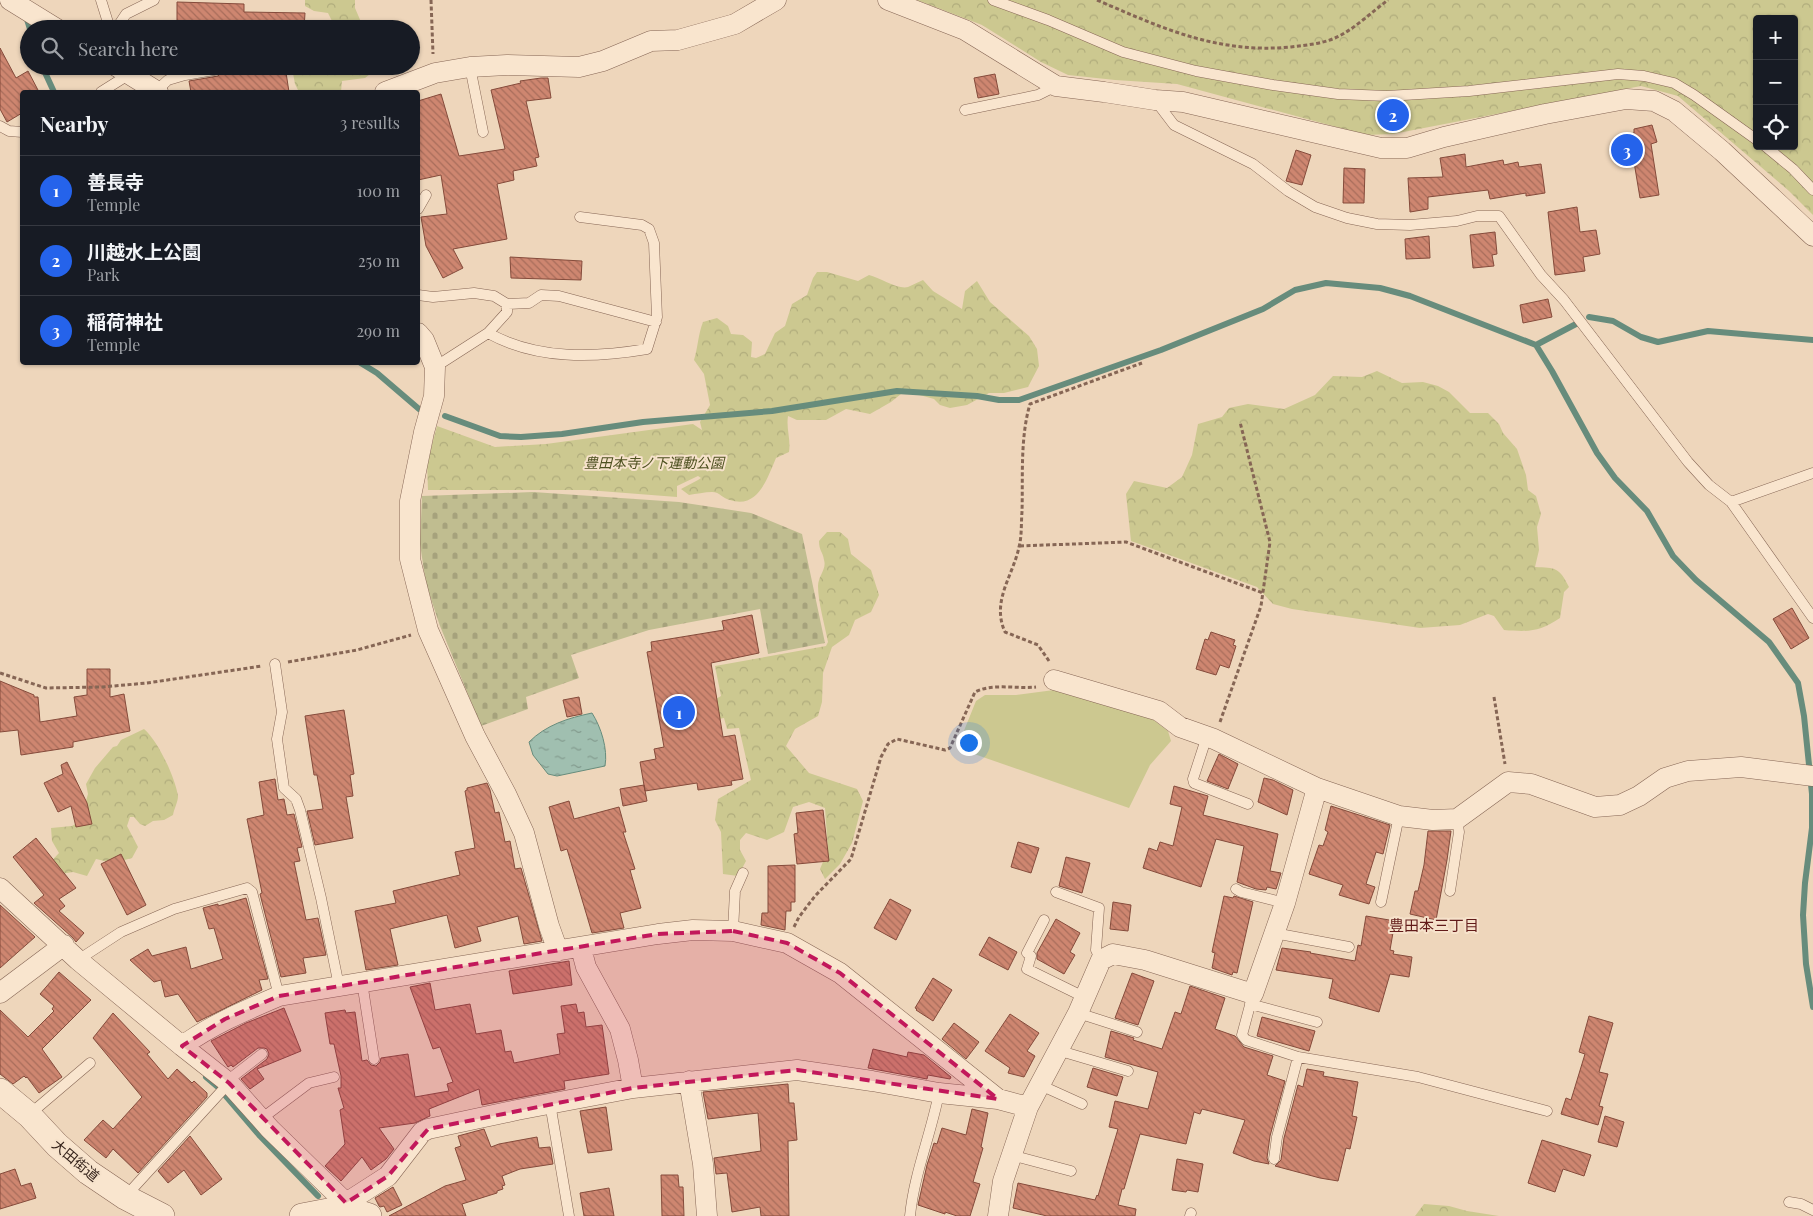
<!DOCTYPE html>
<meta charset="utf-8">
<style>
:root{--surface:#171b24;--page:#20242c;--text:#f1f3f6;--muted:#9ea1a6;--line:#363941;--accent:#2563eb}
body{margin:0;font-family:"Playfair Display","Noto Sans JP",serif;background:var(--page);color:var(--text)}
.controls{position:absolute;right:15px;top:15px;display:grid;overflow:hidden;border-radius:5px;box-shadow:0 1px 4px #0004}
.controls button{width:45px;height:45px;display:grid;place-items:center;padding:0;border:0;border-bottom:1px solid var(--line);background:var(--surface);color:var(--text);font:25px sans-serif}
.you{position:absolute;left:968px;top:742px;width:18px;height:18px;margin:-12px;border:4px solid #fff;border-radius:50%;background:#1a73e8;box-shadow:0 0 0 8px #1a73e833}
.badge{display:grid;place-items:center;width:32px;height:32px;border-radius:50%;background:var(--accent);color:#fff;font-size:16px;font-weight:700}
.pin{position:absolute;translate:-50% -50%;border:2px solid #fff;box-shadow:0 1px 5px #0006}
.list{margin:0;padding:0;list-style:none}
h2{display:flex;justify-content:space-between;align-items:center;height:65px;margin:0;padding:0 20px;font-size:21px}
h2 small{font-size:16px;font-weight:400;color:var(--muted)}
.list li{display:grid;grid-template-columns:32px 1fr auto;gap:15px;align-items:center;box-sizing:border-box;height:70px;padding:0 20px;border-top:1px solid var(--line)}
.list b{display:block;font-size:19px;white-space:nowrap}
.list p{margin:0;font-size:16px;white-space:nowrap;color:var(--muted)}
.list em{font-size:16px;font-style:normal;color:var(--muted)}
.icon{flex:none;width:28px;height:28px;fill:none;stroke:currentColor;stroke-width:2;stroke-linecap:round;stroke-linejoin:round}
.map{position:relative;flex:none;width:1813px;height:1216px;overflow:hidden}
.search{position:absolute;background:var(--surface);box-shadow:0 1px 4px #0004;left:20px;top:20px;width:400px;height:55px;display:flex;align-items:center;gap:12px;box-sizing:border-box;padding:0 18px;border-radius:28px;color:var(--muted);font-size:19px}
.panel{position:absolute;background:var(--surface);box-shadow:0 1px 4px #0004;left:20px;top:90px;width:400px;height:275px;border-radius:5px}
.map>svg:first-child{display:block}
.grass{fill:#ccc890}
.forest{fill:url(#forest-crowns);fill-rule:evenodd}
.cemetery{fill:url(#cemetery-stones)}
.water{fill:url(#water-ripples);stroke:#678c7c}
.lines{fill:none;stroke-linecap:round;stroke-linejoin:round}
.stream{stroke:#678c7c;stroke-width:6}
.building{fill:url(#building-back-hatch);stroke:#854b3b}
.service-casing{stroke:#866655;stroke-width:11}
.minor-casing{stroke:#866655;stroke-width:21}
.tertiary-casing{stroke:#866655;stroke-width:26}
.path{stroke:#866655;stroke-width:3;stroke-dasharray:4 2.5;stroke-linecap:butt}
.service{stroke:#f9e5ce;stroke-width:10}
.minor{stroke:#f9e5ce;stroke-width:20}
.tertiary{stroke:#f9e5ce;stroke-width:25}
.marked{fill:#c2185b;fill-opacity:0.2;stroke:#c2185b;stroke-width:4;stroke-dasharray:10 6;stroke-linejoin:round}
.labels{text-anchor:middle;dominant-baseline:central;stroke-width:4;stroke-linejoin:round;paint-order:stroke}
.park-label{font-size:14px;font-style:italic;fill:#4e5120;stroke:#f6e2cb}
.street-label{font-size:14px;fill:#34221a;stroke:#f6e2cb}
.neighbourhood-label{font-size:15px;fill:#621b19;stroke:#f6e2cb}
</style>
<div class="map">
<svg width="1813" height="1216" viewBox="0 0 1813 1216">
<defs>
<pattern id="forest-crowns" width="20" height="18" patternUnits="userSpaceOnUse" patternTransform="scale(1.25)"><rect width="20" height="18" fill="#ccc890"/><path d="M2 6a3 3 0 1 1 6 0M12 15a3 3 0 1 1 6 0" fill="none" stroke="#b0ac7c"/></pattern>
<pattern id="cemetery-stones" width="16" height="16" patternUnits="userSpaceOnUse" patternTransform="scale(1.25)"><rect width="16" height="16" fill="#c0bd90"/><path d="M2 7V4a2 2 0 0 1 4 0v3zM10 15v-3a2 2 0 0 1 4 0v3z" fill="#a6a27c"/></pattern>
<pattern id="water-ripples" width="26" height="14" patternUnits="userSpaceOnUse" patternTransform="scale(1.25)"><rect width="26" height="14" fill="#a0bfb0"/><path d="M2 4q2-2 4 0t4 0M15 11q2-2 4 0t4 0" fill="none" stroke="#839b8e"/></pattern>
<pattern id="building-back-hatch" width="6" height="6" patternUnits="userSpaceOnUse" patternTransform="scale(1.25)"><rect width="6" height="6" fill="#ce8670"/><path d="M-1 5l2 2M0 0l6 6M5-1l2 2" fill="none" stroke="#a86d5b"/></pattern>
</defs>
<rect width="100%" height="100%" fill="#eed6bb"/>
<path class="grass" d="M1054,690L1146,714L1168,731L1171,741L1150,765L1129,808L957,748L976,701L985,695H1016Z"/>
<path class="forest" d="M305,0H355V8L364,29H329L332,21L328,13L314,11L305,6Z
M917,0H1813V215L1789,191L1678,96L1641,86L1393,134L1366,135L1177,84L1115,80L1068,75L1041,62L982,25ZM1757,19H1794V146H1757Z
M295,66H374V71L365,78L342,81L341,92H299L295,84L292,68Z
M817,272H827L858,281L869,275C880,278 899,290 908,287C913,285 918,282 923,280L933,291L962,309L965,291L977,281L990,302L1029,336L1037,349L1039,366L1028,387L1004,393H989L967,405L950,408L940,405L934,399L916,394H901L891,402L870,414L846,409L826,420H797L788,416C786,429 791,439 789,452L776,458C767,479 758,509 730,500C723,499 720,492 712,492C705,492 696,494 689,495L681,489L698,480L701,478L698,476L677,486V497L587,490H428L427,463L437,426L495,447L546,444L693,424L702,430L700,422L710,405L704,374L694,360C698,347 698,335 703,322L717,318L728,326L731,334L743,335L752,342L751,357L756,358L765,354L775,333L785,326L792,304L807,295L813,278Z
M1377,371L1402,383L1423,382L1438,386L1449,392L1470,413H1488L1499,424L1503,433L1517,449L1526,475L1528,490L1536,496L1541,514L1537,527L1539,550L1535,567C1556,568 1559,567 1569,587L1564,592L1560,618C1539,632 1529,632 1504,630L1494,616L1488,614L1460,625L1420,628L1292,609L1273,604L1257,587L1131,541L1126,494L1134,481L1167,488L1182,477L1192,455L1198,424L1222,417L1229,408L1248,404L1284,409L1315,395L1333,376L1362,377Z
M827,532H840L848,539L851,554L871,570L879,595L871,612L855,620L849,635L832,647L823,673L822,702L818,716L795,729L786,746L809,773L857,789L863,801L852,843L840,864L825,879L820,869L828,850L825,808L809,802L793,807L784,832L767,840L746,833L740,840V850L746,861L738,876L723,874L721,832L715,820L718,799L751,780L739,728L727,729L724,718L719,719L714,700L721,696L715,666L826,646L828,642C825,626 818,602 818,586C818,576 827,569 824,560C823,552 819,551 819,541Z
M144,729C158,741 175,777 178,796C178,802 174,809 173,815L164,820L153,821L145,826L140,824L134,817H130L127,826L138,847L132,858L113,863L96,859L87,876L73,872L49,876L42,871L59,853L52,841L51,828L72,826L80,821L88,794L86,784L95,768L113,747L117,746L121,740Z
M1424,1204L1449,1206L1467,1211L1499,1216H1415Z"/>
<path class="cemetery" d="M533,492L679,502L751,513L802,534L825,643L768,654L760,609L649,630L571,655L579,678L526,697L528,709L481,726L440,626L426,584L420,544L422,496Z"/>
<path class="water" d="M592,713C601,727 608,749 605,766L557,776L548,774L533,755L529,742C546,725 568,718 592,713Z"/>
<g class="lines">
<path class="stream" d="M26,16L30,29
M42,66L54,92
M1589,317L1613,321L1641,337L1658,342L1708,331L1813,340
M1536,345L1576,324
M359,362L377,373L419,409
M445,416L500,436L521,437L562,434L643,422L772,411L897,391L977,396L999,400H1019L1161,350L1263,309L1295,290L1326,283L1380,288L1410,296L1536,345L1552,371L1597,453L1615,478L1647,511L1673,556L1696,580L1769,642L1798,683L1804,716L1812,794V828L1805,883L1803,915L1806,964L1813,1007
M206,1077L219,1088L260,1136L318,1196"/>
</g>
<path class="building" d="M177,2L244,4V12L305,13L304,29H177Z
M0,48L16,78L28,71L39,92H22V113L7,122L0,109Z
M220,66H285L289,92H191L189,81L218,76L221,72Z
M995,74L999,94L978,98L974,78Z
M541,78H548L551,98L526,101L539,157L535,158L537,166L513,171L514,180L497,184L507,239L453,249L463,268L443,278L426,246L421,217L447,214L441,175L418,180V101L441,94L459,156L505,149L491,90L521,83L520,81Z
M1652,125L1657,142L1651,144L1659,195L1640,198L1633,156L1621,160L1615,139L1634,133V129Z
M1296,150L1311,155L1302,185L1286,181Z
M1465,154L1466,167L1503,160L1504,165L1518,162L1519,167L1541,164L1545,193L1526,196V193L1490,199L1488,190L1428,197V209L1410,212L1408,178L1443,177L1440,158Z
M1344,168L1365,169L1364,203H1343Z
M1577,207L1580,232L1596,230L1600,254L1583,257L1585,271L1555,275L1548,212Z
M1495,232L1497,254L1492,255L1494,266L1473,268L1470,235Z
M1429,236L1430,258L1406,259L1405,239Z
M510,257L582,261L581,280L511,278Z
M1548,299L1552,317L1523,323L1520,305Z
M1792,608L1809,638L1791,649L1773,619Z
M752,615L759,653L711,663L723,737L735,735L743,779L731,781L732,785L698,790L697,783L645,791L640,762L656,759L654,749L664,747L647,652L652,651L651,642L724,630L722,621Z
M1211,632L1235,640L1233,645L1236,646L1229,668L1220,665L1216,675L1196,669L1205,639L1208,640Z
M87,669H110V697L124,694L130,731L73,742V747L21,755L18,730L0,732V681L34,695V697H38L40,722L77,716L74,697L87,695Z
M579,697L582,714L567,717L563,700Z
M344,710L354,774L350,775L353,796L346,797L353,838L315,845L307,811L323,809L317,775H314L305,716Z
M1219,754L1238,764L1228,789L1207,781Z
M67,762L87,803L92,824L76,827L71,806L58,812L44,783L63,774L61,765Z
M1264,778L1273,780L1293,790L1287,815L1258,802Z
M275,779L278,800L284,799L287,815L294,814L302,847L297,848L300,861L294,862L306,920L318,918L326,955L303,958L306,973L281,977L260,894L262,893L247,819L264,815L259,782Z
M487,783L490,790L495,813L499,812L505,842L510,841L515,869L521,868L542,941L524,944L518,916L477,927L481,941L455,948L447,915L390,929L398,965L366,970L355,911L396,903L393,891L460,875L455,852L475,848L465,791L467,790V788Z
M644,785L647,801L623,806L620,789Z
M1174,786L1208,796L1203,815L1278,834L1270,871L1281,873L1276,889L1267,887L1266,890L1256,889L1237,882L1244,846L1216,839L1201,887L1143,868L1149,848L1157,851L1160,842L1173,846L1182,807L1170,804Z
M569,801L574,819L619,807L626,832H623L635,869L630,870L641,908L620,913L624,928L592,933L567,849L561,851L549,807Z
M1331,806L1390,825L1383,854L1376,852L1366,884L1375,887L1369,904L1339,895L1343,885L1309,874L1319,845L1323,846L1328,832L1325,830Z
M823,810L829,861L797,864L794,834L798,833L796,813Z
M1428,831H1451L1447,860L1436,920L1410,914L1415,891H1418L1424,865Z
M36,838L76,888L59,899L65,906L59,911L84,933L76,942L73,938L34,903L44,895L13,857Z
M1018,842L1039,848L1031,873L1011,867Z
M121,854L146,905L127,915L101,864Z
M1066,857L1090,863L1082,893L1059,886Z
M795,865V902H791V911H786L785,930L761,925L762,913H768V866Z
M1224,896L1233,898L1234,896L1253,902L1237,973L1233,972L1232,975L1212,968L1215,953L1212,952Z
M246,898L268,979L259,980L262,990L197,1022L178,994L165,997L161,980L154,982L130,960L148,949L152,956L186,947L191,969L223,959L214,928L209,929L203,908L218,904V906Z
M890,899L911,910L896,940L874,928Z
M1113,902L1131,905L1128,931L1110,929Z
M0,905L35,937L0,968Z
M1366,916L1395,921L1390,950L1394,951L1393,954L1412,957L1409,977L1390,974L1379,1012L1329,998L1333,979L1276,970L1282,948L1311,952L1310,953L1355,961L1358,945L1361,946Z
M1056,919L1080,933L1070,952L1075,955L1064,974L1037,959V953Z
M989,937L1017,952L1008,970L979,955Z
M569,961L572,985L513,994L509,971Z
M59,972L91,1000L42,1049L62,1077L39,1093L27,1077L26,1078L24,1076L13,1084L0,1074V1010L28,1037L54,1011L52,1009L54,1006L40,994Z
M1132,973L1154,981L1138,1025L1115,1018Z
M933,978L952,990L933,1021L916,1010L917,1009L915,1008Z
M430,983L435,1010L470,1004L476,1034L501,1030L505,1052L511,1051L514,1063L560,1054L557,1034L565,1033L561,1006L576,1004L578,1013L584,1012L586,1027L602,1025L609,1074L564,1081L565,1089L482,1105L479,1089L429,1109L430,1116L415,1123L379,1128L394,1149L386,1159L371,1170L362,1157L341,1181L325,1166L345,1144L340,1110L344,1108L338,1088H341V1076L334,1044H330L325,1013L345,1010L346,1013L355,1012L362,1061L367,1060L371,1065L376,1066L380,1062L381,1058L408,1054L415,1097L449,1091L447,1084L453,1082L440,1047L433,1049L410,987Z
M1190,986L1225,998L1215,1029L1235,1036L1244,1047L1273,1056L1267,1075L1285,1081L1270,1136L1267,1158L1269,1164L1254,1161L1233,1153L1245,1120L1202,1109L1200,1114L1194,1112L1186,1144L1140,1134L1124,1189H1122L1118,1205L1136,1209L1135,1216H1047L1013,1208L1018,1183L1095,1200L1097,1195L1098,1196L1118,1129L1109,1127L1115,1101L1148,1109L1158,1072L1105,1057L1111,1031L1134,1038L1133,1040L1162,1049L1175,1012L1181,1014Z
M284,1008L301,1051L257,1069L264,1079L250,1089L241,1079L267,1059L269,1054L267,1049L264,1048H258L233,1067L231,1065L228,1067L211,1041L246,1023Z
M113,1013L150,1052L147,1054L168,1079L177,1069L192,1083L194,1081L207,1093V1097L138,1173L113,1149L106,1158L84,1140L103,1120L113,1129L142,1097L93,1038Z
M1010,1014L1039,1033L1027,1051L1035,1056L1024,1077L1008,1073L1010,1068L985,1051Z
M1589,1016L1613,1023L1599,1072L1608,1074L1599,1106L1603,1107L1598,1125L1561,1114L1566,1098L1571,1100L1585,1054L1579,1052Z
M1262,1017L1315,1031L1309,1051L1257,1036Z
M954,1023L979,1042L966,1059L942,1039Z
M873,1049L907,1057L908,1052L924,1055L951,1077L950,1079L928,1075L927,1079L868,1068Z
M1093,1068L1123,1077L1117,1096L1087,1087Z
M1307,1069L1324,1072L1323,1076L1358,1082L1352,1116L1357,1117L1350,1149L1346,1148L1338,1181L1320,1178L1275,1166L1281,1160L1284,1138L1298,1085L1303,1087Z
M788,1084L789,1103H794L797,1140L788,1141L789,1216H761L760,1207L732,1212L727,1173L716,1174L714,1158L761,1151L758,1113L708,1119L703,1092Z
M606,1107L612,1150L588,1153L580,1111Z
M972,1109L988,1113L981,1147L983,1148L973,1182L980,1184L970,1216H957L945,1212V1214L918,1205L927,1165L934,1143L937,1144L942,1128L966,1135Z
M1605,1116L1624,1122L1617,1147L1598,1142Z
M484,1129L491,1147L499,1144L537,1137L539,1148L550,1147L553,1164L520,1169L502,1176L505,1185L502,1186L503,1189L497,1191V1193L462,1204L466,1216H389L445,1186L466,1180L455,1148L461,1146L458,1136Z
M190,1136L222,1179L201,1195L184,1170L168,1183L158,1171Z
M1542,1140L1591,1155L1584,1176L1563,1169L1555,1192L1528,1183Z
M1177,1159L1203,1164L1198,1192L1187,1190L1186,1192L1172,1190Z
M15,1169L21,1186L31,1183L36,1198L0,1209V1174Z
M661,1175H678L679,1187H683L684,1216H662Z
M393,1187L402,1205L387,1212L384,1206L380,1207L379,1206L375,1198Z
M609,1188L614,1216H584L580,1193Z"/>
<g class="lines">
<g class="service-casing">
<path id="service" d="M101,0L110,29
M993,0L1048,20L1123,52L1196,71L1273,85L1338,94L1387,96L1469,91L1618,74L1644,76L1674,83L1694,95L1757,140
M116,29L126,14L154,0
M470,67L483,132
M156,91L168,80L185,75L214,70
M101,92L128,75
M1155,100L1174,125L1253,164L1288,191L1315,207L1347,218L1377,224L1410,225L1457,221L1477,216H1499L1541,275L1564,300L1688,462L1709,485L1731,502L1813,618
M965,110L1038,95L1056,86
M0,126L9,131L22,132
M1765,146L1793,169L1813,190
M418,209L426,195
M418,295L433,297L474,293L494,296L507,304V312L488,333L435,367
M507,304L529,303L541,295L559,296L656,322
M488,333C537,360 594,358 647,349L657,317L654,243L649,229L642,225L580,217
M1731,502L1813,473
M275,664L282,712L277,739L284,788L296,799L300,810L321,898L339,986
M1207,736L1193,779L1194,783L1248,804
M1236,889L1241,892L1285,903
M1450,891L1459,832L1457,819
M1056,892L1099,908L1096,950L1101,960
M1381,902L1399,816
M1044,920L1027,953L1031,956L1027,969L1084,997
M733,931L735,891L743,873
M1274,933L1349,947
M78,960L121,932L174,909L247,888L252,892L279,996
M362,982L374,1059
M1253,994L1242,1035L1246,1040L1298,1057L1418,1077L1547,1111
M1250,1004L1317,1022
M1078,1013L1137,1032
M1057,1050L1128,1071
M227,1081L262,1054
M1040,1085L1082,1104
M550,1103L569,1216
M30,1114L90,1063
M261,1119L309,1083L334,1077
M1011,1155L1071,1171
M1274,1159L1277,1137L1298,1057
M125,1197L229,1083
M1789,1202L1801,1204L1813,1210
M910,1216C914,1174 931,1134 939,1093
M1190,1216L1191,1213"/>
</g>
<g class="minor-casing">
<path id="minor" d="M10,0L57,29
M888,0L965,30L1056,86L1104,92L1155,100L1183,102L1381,148H1407L1444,137L1545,114L1626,99L1654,101L1674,111L1722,151L1813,236
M116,66L158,92
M385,92L435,73L470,67L507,65L579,67L603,61L651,41L678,40L735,24L776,0
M418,333L424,340L435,367L434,396L424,432L410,501V559L428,630L475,736L506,794L524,833L549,926L558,951
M1054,680L1159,711L1180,727L1214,739L1317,788L1399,816L1433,820L1457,819L1508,782L1531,784L1595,807L1620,805L1639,796L1665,778L1688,771L1741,767L1813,776
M0,888L78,960L182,1046L229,1083L270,1129L346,1203L344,1208
M581,948L586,967L620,1029L628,1060L633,1088
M0,993L64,945
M182,1046C213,1024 244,1011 279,996L658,934L693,930L733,931L787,943L840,973L998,1099
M689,1081L703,1164L707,1216
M346,1203L388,1176L422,1132L428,1129L517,1110L633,1088L797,1070L872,1081L939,1093L998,1099L1028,1107L1078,1013L1101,960L1113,954L1145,960L1253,994L1285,903L1317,788
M998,1216L1003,1181L1028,1107"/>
</g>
<g class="tertiary-casing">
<path id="tertiary" d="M0,1091L29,1115L57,1145L88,1172L125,1197L162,1216
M302,1216L344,1208L369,1216"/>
</g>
<path class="path" d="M431,0L433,54
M1097,0C1162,28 1217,54 1291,47C1306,45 1321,44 1335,38C1352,31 1373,11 1388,0
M1020,546L1126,542L1263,593
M1049,661L1038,645L1005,632C991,601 1013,576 1019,547C1022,536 1021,523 1022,512C1023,477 1020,438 1030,404L1142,363
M288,662L357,650L411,635
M0,673L46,688L102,687L147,683L262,666
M1494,697L1505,764
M1220,722L1261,606L1270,542L1240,422
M794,927L799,917L815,896L851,859L881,757L888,744L897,739L945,750L950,748L975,692C992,683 1016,689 1036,687"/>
<use href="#service" class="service"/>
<use href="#minor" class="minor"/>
<use href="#tertiary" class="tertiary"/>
</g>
<path class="marked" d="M733,931L787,943L840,973L998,1099L797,1070L633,1088L428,1129L388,1176L346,1203L229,1083L182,1046L225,1019L279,996L658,934Z"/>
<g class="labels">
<g class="park-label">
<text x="654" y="462">豊田本寺ノ下運動公園</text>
</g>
<g class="street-label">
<text transform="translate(76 1160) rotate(40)">大田街道</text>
</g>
<g class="neighbourhood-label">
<text x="1434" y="925">豊田本三丁目</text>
</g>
</g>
</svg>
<div class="controls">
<button>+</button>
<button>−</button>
<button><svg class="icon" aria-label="locate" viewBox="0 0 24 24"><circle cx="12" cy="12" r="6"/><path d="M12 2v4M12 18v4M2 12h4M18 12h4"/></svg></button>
</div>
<div class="you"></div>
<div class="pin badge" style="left:679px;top:712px">1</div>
<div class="pin badge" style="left:1393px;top:115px">2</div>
<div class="pin badge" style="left:1627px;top:150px">3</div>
<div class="search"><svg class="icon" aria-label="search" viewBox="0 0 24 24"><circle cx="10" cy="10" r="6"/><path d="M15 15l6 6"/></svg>Search here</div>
<section class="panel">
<h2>Nearby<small>3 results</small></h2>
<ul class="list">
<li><span class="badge">1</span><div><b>善長寺</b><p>Temple</p></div><em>100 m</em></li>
<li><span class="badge">2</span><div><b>川越水上公園</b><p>Park</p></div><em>250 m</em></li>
<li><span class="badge">3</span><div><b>稲荷神社</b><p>Temple</p></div><em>290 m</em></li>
</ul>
</section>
</div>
